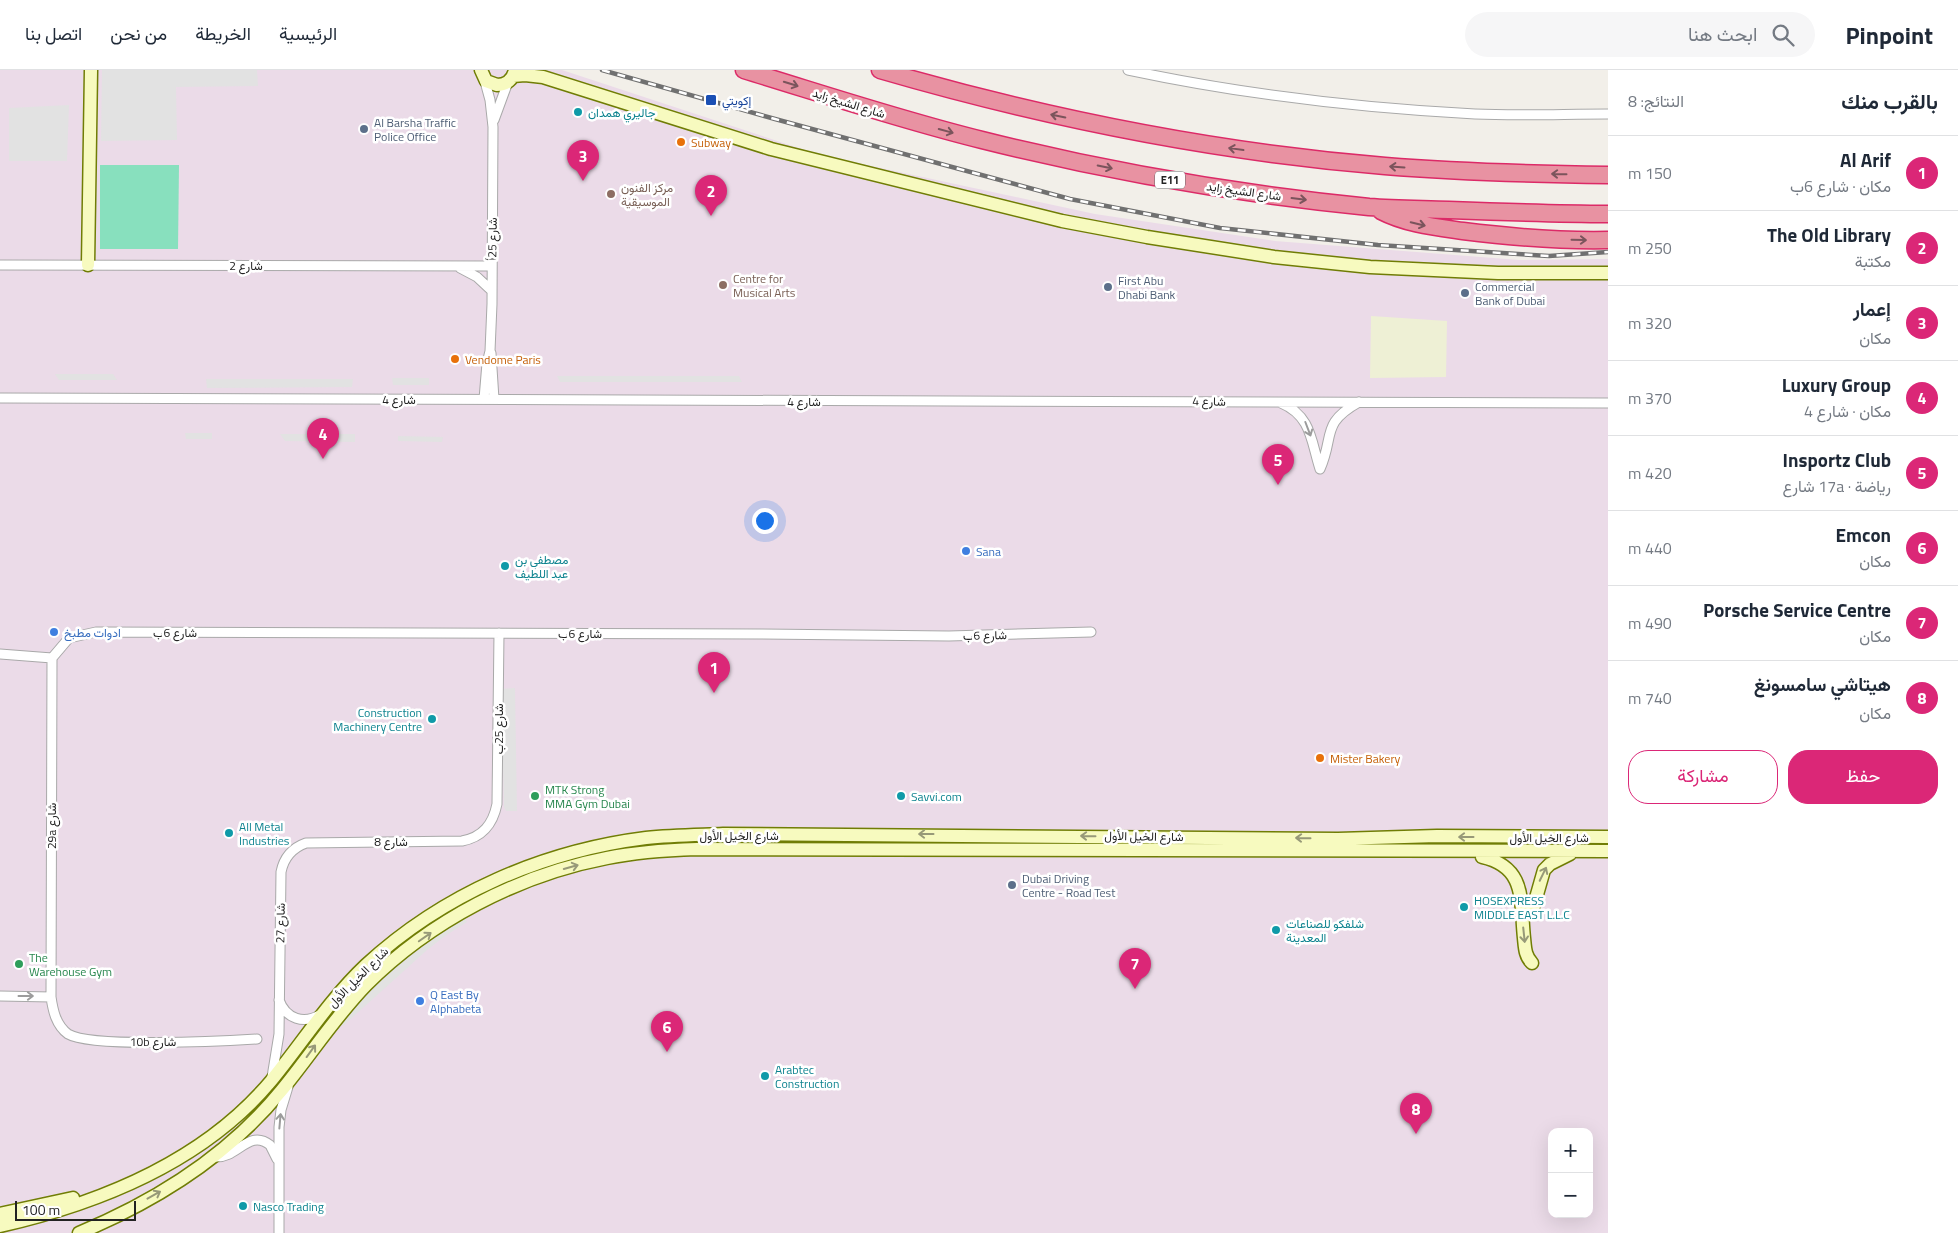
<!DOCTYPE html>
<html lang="ar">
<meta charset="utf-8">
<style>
:root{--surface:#fff;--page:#f6f6f7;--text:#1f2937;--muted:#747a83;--line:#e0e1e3;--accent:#db2777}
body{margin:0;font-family:"Titillium Web",Vazirmatn,sans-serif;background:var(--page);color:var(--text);direction:rtl}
.controls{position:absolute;right:15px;bottom:15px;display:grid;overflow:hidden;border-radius:10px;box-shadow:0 5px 20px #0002}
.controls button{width:45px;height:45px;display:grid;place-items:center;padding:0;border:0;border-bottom:1px solid var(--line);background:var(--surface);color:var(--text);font:25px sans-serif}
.scale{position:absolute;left:15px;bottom:12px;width:121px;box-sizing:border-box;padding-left:5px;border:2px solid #222;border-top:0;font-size:14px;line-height:18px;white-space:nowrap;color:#222;-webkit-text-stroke:4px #fff;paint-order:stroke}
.you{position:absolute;left:764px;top:450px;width:18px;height:18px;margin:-12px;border:4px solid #fff;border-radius:50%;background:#1a73e8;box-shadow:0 0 0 8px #1a73e833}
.badge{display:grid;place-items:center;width:32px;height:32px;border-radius:50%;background:var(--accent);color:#fff;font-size:16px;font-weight:700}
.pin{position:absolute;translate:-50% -41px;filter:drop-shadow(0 1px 2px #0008)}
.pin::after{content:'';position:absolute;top:26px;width:18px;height:15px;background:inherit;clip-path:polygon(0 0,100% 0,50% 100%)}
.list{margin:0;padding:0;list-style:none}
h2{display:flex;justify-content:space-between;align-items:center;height:65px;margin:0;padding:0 20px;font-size:21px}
h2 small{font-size:16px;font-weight:400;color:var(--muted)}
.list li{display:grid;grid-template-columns:32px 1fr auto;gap:15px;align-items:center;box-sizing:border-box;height:75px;padding:0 20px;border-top:1px solid var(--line)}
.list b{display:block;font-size:19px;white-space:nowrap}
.list p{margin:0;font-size:16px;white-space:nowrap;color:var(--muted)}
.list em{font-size:16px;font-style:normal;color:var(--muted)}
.actions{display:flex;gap:10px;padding:15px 20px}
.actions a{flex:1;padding:11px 0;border:1px solid var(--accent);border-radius:20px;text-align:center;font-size:18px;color:var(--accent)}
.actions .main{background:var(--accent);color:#fff}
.icon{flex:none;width:28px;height:28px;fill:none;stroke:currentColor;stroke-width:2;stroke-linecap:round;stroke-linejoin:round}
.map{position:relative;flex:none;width:1608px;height:1163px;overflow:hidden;direction:ltr}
header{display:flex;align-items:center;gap:30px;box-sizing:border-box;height:70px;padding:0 25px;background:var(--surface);border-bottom:1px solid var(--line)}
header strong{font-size:24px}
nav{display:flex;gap:28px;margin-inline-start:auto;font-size:18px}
.search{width:350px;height:45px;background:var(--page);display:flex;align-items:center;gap:12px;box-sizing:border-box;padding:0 18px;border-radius:28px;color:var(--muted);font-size:19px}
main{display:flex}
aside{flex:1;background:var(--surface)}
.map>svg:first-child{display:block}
.industrial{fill:#ebdbe8;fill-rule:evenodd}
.farmland{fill:#eef0d5}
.pitch{fill:#88e0be}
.parking{fill:#e2e2e2}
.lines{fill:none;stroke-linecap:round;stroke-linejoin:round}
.street-casing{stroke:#a9a9a9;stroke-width:11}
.secondary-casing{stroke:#707d05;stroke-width:15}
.highway-casing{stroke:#dc2a67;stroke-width:19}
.street{stroke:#fff;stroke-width:9}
.secondary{stroke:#f7fabf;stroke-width:12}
.highway{stroke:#e892a2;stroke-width:16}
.rail-casing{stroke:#707070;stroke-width:4.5}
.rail{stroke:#fff;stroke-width:2.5;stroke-dasharray:8;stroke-linecap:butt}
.oneway{stroke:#7b545c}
.oneway2{stroke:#9c9c9c}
.oneway3{stroke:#979978}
.transit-dot{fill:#1a4fb4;stroke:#fff;stroke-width:2}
.culture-dot{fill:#0f9aa8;stroke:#fff;stroke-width:2}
.service-dot{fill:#5c6f8a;stroke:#fff;stroke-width:2}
.food-dot{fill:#e8710a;stroke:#fff;stroke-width:2}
.education-dot{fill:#8d6e63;stroke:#fff;stroke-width:2}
.shop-dot{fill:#3f7fe0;stroke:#fff;stroke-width:2}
.leisure-dot{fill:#2e9e5b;stroke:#fff;stroke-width:2}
.labels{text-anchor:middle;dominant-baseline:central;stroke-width:5;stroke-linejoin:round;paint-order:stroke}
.shield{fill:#fff;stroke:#646464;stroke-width:1}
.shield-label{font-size:11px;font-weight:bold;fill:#222}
.transit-label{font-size:12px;fill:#164399;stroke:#fff;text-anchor:start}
.street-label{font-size:12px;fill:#222;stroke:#fff}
.culture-label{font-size:12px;fill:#0d838f;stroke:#fff;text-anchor:start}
.service-label{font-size:12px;fill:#4e5e75;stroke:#fff;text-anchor:start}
.food-label{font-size:12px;fill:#c56008;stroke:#fff;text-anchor:start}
.education-label{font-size:12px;fill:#785e54;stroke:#fff;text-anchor:start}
.shop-label{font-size:12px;fill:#366cbe;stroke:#fff;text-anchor:start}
.leisure-label{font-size:12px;fill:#27864d;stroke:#fff;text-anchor:start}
</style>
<header>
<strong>Pinpoint</strong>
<div class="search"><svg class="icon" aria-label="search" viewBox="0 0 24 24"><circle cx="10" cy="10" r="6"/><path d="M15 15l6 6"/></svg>ابحث هنا</div>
<nav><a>الرئيسية</a><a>الخريطة</a><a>من نحن</a><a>اتصل بنا</a></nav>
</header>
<main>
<aside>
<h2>بالقرب منك<small>النتائج: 8</small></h2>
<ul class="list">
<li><span class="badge">1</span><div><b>Al Arif</b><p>مكان · شارع 6ب</p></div><em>150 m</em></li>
<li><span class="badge">2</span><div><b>The Old Library</b><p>مكتبة</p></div><em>250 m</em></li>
<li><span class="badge">3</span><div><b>إعمار</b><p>مكان</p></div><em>320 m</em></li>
<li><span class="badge">4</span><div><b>Luxury Group</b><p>مكان · شارع 4</p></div><em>370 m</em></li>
<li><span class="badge">5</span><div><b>Insportz Club</b><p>رياضة · 17a شارع</p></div><em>420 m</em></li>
<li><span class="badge">6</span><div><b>Emcon</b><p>مكان</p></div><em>440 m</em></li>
<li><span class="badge">7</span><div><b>Porsche Service Centre</b><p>مكان</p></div><em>490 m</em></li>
<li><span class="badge">8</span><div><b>هيتاشي سامسونغ</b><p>مكان</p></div><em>740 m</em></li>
</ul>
<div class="actions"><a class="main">حفظ</a><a>مشاركة</a></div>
</aside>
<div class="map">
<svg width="1608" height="1163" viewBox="0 0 1608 1163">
<rect width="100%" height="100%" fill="#f2efe9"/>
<path class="industrial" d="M0,0H562L820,85L1095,144L1275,171L1519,190L1608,189V1163H0ZM1552,1062H1589V1144H1552Z"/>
<path class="farmland" d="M1371,246L1447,251L1446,307L1370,308Z"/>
<path class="pitch" d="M100,95H179L178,179H100Z"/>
<path class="parking" d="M102,0H257L258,16L176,17L177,70L101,71Z
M69,35L67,91H9V38Z
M55,304H113L117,310H59Z
M557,306H739L742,312H560Z
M392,308H429V315H393Z
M206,309H353L352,317L207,318Z
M185,363H212V369H186Z
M280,364H355V372L285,371Z
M398,366L443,367L442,372L398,371Z
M515,618L517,741H506L504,737L501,619Z
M463,846L467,852L445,866L427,880L343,956L337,950L421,874Z"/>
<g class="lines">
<g class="street-casing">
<path id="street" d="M1128,0C1241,24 1359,38 1475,44C1519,46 1564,44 1608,44
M484,8L490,30L493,57L492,234L490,281L487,293L484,329
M494,50L508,12
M0,195L492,196
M460,198L477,207L492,221
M491,283L494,329
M0,328L1608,333
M1281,333C1312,346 1311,372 1320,399
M1320,399C1335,365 1320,354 1359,332
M0,584L52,588
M0,926L51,927
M279,930C286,949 304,955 321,944
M257,969C224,971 91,978 68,964C56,955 53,941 51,927L52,588L69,568L96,562L761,564L949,566L1091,562
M272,1007L279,964L281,802C284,787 292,778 306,773L462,771C483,767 493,754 497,734L499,563
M215,1087C237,1089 249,1058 270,1075L277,1089
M279,1163V1057L281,1040L288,1017"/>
</g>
<g class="secondary-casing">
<path id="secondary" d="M481,0L486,11L497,15C507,15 513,9 515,0
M513,6L525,5L543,7L771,79L1062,151L1147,167L1274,187L1370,197L1498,203H1608
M88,195L91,0
M1482,787C1527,797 1520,831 1524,868C1525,878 1525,886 1532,893
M1532,842L1544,800L1550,794L1570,784
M0,1144L73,1128
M0,1156C101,1133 203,1092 271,1011C303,972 329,930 366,895C443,824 543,781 646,768C672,765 698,765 723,764L1338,769L1437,766L1608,767
M79,1163C156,1131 228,1086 281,1021C310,986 334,948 366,915C430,851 518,805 607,788C636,782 666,780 697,779L1608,781"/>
</g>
<g class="highway-casing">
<path id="highway" d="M744,0C823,24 901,50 982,70C1109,102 1239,124 1369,137C1396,139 1422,139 1449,140C1502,142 1555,144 1608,144
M880,0C1045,48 1214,82 1385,96C1459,102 1533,104 1608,105
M1381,141C1406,154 1435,157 1463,161C1511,167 1559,171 1608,170"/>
</g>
<use href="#street" class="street"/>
<use href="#secondary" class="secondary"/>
<use href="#highway" class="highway"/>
<g class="rail-casing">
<path id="rail" d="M602,0L775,49L1070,129L1220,158L1378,175L1549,186L1608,182"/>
</g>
<use href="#rail" class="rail"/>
</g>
<defs><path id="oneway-shaft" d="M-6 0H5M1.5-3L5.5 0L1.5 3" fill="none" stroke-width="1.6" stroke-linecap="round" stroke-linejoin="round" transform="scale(1.25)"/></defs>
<g class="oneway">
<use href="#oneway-shaft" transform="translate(791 14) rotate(17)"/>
<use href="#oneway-shaft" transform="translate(1058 46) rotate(-168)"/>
<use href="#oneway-shaft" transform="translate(946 61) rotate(15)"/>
<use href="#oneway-shaft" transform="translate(1236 79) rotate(-172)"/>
<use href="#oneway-shaft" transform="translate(1105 97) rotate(12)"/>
<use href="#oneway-shaft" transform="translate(1397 97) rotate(-176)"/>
<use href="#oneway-shaft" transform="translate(1559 104) rotate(-179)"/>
<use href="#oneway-shaft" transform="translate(1299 129) rotate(7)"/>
<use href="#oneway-shaft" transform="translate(1418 154) rotate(13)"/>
<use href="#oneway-shaft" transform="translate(1579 170) rotate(1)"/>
</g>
<g class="oneway2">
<use href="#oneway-shaft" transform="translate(1308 359) rotate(69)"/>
<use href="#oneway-shaft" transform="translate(26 926)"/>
<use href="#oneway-shaft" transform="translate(280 1051) rotate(-85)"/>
</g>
<g class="oneway3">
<use href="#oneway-shaft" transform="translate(926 764) rotate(-180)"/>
<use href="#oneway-shaft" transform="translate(1088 766) rotate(-179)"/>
<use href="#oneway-shaft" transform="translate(1466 767) rotate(-180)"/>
<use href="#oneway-shaft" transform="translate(1303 768) rotate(-179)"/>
<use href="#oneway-shaft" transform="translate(571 797) rotate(-16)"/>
<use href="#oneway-shaft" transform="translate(1543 804) rotate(-64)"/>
<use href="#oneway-shaft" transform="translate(1524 865) rotate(84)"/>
<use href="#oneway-shaft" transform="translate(425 867) rotate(-35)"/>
<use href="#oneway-shaft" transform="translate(311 981) rotate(-54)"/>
<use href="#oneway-shaft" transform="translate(154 1125) rotate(-29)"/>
</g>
<rect class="transit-dot" x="705" y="24" width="12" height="12" rx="2.5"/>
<g class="culture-dot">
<circle cx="578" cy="42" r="5"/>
<circle cx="505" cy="496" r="5"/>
<circle cx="432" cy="649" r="5"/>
<circle cx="901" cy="726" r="5"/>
<circle cx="229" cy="763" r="5"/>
<circle cx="1464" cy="837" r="5"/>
<circle cx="1276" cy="860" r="5"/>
<circle cx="765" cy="1006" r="5"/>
<circle cx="243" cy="1136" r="5"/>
</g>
<g class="service-dot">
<circle cx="364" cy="59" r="5"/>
<circle cx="1108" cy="217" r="5"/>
<circle cx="1465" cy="223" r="5"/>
<circle cx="1012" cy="815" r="5"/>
</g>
<g class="food-dot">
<circle cx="681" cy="72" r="5"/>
<circle cx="455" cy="289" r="5"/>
<circle cx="1320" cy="688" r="5"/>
</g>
<g class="education-dot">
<circle cx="611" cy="124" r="5"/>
<circle cx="723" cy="215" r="5"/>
</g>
<g class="shop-dot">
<circle cx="966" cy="481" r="5"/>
<circle cx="54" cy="562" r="5"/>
<circle cx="420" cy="931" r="5"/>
</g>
<g class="leisure-dot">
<circle cx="535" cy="726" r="5"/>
<circle cx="19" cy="894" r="5"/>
</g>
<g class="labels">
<rect class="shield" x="1155" y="101.5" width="30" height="17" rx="4"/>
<g class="shield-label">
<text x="1170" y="110">E11</text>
</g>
<g class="transit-label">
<text x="722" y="30">إكويتي</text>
</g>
<g class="street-label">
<text transform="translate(849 33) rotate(17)">شارع الشيخ زايد</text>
<text transform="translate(1244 121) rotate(8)">شارع الشيخ زايد</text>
<text transform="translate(492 169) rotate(-89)">شارع 25أ</text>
<text x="246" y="195">شارع 2</text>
<text x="399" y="329">شارع 4</text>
<text x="804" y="331">شارع 4</text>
<text transform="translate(1209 331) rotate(1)">شارع 4</text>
<text x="175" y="562">شارع 6ب</text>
<text x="580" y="563">شارع 6ب</text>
<text transform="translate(985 565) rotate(-1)">شارع 6ب</text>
<text transform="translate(498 659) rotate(-90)">شارع 25ب</text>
<text transform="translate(51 756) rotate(-90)">29a شارع</text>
<text x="739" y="765">شارع الخيل الأول</text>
<text transform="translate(1144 766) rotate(1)">شارع الخيل الأول</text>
<text x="1549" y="767">شارع الخيل الأول</text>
<text x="391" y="771">شارع 8</text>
<text transform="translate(280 853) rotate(-89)">شارع 27</text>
<text transform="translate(358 907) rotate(-45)">شارع الخيل الأول</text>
<text x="153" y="971">10b شارع</text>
</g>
<g class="culture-label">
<text x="588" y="42">جاليري همدان</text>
<text x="515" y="489">مصطفي بن<tspan x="515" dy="14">عبد اللطيف</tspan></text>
<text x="422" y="642" text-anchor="end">Construction<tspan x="422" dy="14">Machinery Centre</tspan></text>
<text x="911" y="726">Savvi.com</text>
<text x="239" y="756">All Metal<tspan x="239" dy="14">Industries</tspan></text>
<text x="1474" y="830">HOSEXPRESS<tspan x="1474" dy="14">MIDDLE EAST L.L.C</tspan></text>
<text x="1286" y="853">شلفكو للصناعات<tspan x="1286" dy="14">المعدينة</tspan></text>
<text x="775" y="999">Arabtec<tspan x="775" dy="14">Construction</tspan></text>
<text x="253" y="1136">Nasco Trading</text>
</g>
<g class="service-label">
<text x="374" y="52">Al Barsha Traffic<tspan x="374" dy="14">Police Office</tspan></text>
<text x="1118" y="210">First Abu<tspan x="1118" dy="14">Dhabi Bank</tspan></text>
<text x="1475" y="216">Commercial<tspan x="1475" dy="14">Bank of Dubai</tspan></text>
<text x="1022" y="808">Dubai Driving<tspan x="1022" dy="14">Centre - Road Test</tspan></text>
</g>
<g class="food-label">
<text x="691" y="72">Subway</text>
<text x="465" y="289">Vendome Paris</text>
<text x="1330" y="688">Mister Bakery</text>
</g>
<g class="education-label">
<text x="621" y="117">مركز الفنون<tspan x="621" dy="14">الموسيقية</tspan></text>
<text x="733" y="208">Centre for<tspan x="733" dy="14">Musical Arts</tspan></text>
</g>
<g class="shop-label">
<text x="976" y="481">Sana</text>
<text x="64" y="562">ادوات مطبخ</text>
<text x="430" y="924">Q East By<tspan x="430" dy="14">Alphabeta</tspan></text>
</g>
<g class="leisure-label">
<text x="545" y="719">MTK Strong<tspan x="545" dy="14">MMA Gym Dubai</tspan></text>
<text x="29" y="887">The<tspan x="29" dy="14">Warehouse Gym</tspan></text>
</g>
</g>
</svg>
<div class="controls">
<button>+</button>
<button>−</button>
</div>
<div class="scale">100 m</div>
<div class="you"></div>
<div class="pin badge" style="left:714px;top:623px">1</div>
<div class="pin badge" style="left:711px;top:146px">2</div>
<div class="pin badge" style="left:583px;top:111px">3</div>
<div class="pin badge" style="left:323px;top:389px">4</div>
<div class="pin badge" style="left:1278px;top:415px">5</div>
<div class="pin badge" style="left:667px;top:982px">6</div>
<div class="pin badge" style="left:1135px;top:919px">7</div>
<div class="pin badge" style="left:1416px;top:1064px">8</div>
</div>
</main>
